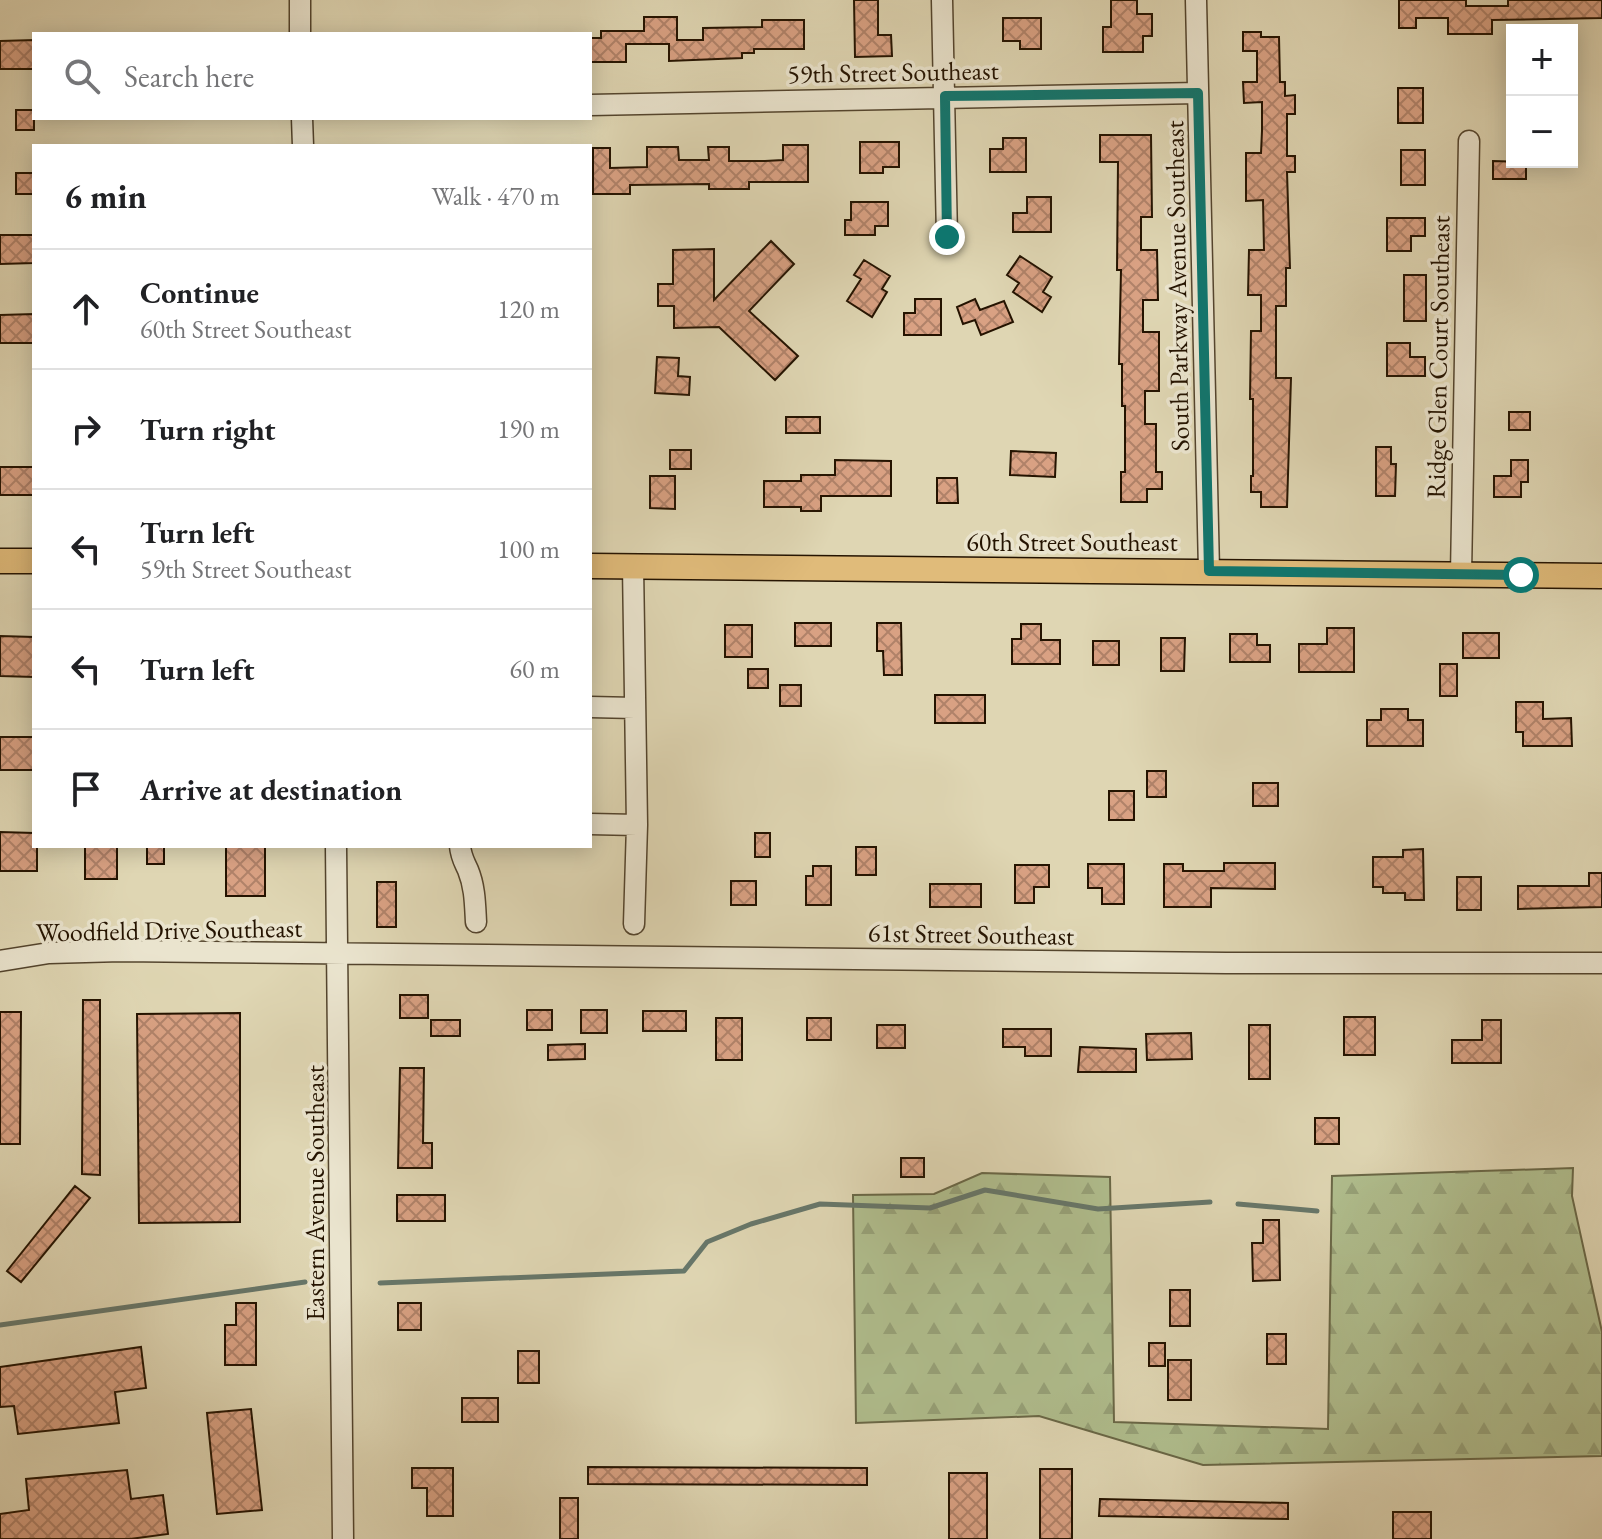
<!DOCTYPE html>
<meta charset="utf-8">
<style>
:root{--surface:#fff;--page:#f2f2f2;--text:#202124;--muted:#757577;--line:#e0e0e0}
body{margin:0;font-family:"EB Garamond",serif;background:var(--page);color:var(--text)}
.controls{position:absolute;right:24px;top:24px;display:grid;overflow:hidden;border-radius:0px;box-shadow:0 4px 20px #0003}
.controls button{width:72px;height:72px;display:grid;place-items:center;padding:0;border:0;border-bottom:2px solid var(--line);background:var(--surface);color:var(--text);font:40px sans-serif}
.stop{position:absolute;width:24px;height:24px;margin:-18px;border:6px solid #0f766e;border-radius:50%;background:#fff}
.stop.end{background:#0f766e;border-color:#fff;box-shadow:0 2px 8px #0008}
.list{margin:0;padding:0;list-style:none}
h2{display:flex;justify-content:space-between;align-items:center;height:104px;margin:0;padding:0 32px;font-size:34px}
h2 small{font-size:26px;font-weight:400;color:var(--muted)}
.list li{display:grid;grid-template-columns:52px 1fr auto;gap:24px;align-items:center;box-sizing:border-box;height:120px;padding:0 32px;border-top:2px solid var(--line)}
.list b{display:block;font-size:30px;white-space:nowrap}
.list p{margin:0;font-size:26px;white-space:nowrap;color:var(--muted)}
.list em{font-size:26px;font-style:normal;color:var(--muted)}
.icon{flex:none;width:44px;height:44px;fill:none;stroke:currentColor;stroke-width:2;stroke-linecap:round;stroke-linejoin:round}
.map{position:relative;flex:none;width:1602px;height:1539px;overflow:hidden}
.search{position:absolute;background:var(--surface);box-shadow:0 4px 20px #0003;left:32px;top:32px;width:560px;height:88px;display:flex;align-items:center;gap:20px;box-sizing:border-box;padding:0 28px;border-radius:0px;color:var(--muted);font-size:30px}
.panel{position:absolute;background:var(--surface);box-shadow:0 4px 20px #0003;left:32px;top:144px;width:560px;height:704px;border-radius:0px}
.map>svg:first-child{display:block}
.forest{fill:url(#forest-firs);stroke:#6a6847;stroke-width:2}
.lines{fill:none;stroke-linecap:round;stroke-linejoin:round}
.stream{stroke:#67776a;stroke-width:5}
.building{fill:url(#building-cross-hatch);stroke:#241300;stroke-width:2}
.minor-casing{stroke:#53442d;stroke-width:23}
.major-casing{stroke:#241300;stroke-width:27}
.minor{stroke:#eae4ce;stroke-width:20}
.major{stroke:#e0bb7a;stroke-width:24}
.route{stroke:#0f766e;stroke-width:10}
.labels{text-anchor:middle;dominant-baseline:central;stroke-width:7;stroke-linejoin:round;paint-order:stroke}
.street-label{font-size:26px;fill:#241300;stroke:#eae4ce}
</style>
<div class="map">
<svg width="1602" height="1539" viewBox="0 0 1602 1539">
<defs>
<pattern id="forest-firs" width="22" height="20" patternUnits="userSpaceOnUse" patternTransform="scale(2)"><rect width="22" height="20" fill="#b0be8e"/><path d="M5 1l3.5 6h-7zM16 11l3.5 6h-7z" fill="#97a279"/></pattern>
<pattern id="building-cross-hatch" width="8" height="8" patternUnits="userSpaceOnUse" patternTransform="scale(2)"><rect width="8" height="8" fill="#d9a183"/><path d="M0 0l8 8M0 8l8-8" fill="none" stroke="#b08269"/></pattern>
</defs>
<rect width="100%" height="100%" fill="#dfd6b3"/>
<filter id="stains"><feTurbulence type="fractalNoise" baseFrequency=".0025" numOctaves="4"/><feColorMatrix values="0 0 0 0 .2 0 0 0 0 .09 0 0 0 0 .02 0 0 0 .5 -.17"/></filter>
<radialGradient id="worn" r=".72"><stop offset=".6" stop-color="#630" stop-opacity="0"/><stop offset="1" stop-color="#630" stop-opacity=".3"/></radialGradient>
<path class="forest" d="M1573,1168L1572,1196L1602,1332V1456L1203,1465L1039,1416L856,1423L853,1195L934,1194L982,1173L1110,1177L1114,1422L1328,1429L1332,1176Z"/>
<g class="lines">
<path class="stream" d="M1238,1204L1317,1211
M380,1283L684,1271L707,1242L751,1224L820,1204L930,1208L985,1190L1098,1209L1210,1202
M0,1325L305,1282"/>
</g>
<path class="building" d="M854,0H878V35H891L892,56L855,57Z
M1111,0H1137V14H1152V36H1143V52H1103V27H1111Z
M1399,0H1466V6H1508V0H1602V18L1492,20V34H1448V18H1416V28H1399Z
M644,17H677V40H703V28L762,27V20H804V49H754V53H742V58L669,61V44H626V62H590V38H601V31H644Z
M1003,18H1041V49H1020V41H1003Z
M1243,32H1261V37H1279L1280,82H1285V96L1295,95V114H1287V156H1295V172H1287L1290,268H1286V306H1276V378H1291L1287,507H1261V492H1251V476H1253V399H1250L1251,331H1261V295H1248L1249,250H1264L1263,200L1246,201V153H1261L1262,131V102L1244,103L1243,82H1257V51H1243Z
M34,40V69H0V41Z
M1398,88H1423V123H1398Z
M16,110H34V130H16Z
M1100,135H1151L1152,217H1141V250H1157L1158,300H1143V332H1159V391H1145V424H1156V472H1162V489H1147V502H1121V472H1125V406H1122V364H1119L1121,270H1117L1118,162H1100Z
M1003,138H1026V172H990V149H1003Z
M860,142H899V167H883V173H860Z
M783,145H808V182H749V189H709V184L630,185V194H593V148H610V168L647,167V147H678L679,160H709L708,147H729V161H765L783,160Z
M1401,150H1425V185H1401Z
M1493,161L1526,162V179H1493Z
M16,173H34V194H16Z
M1027,197H1051V232H1013V213H1027Z
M851,202H888V226H875V235H845V220H851Z
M1387,218H1425V236H1411V251H1387Z
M0,235H34V263L0,264Z
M771,241L794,264L749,311L798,356L775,380L719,327L674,328V306H658V284H673V250L714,249V300Z
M1020,256L1052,277L1043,292L1051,297L1042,312L1013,292L1019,283L1007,275Z
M864,260L890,276L882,289L887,292L872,317L847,301L861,279L854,275Z
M1404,275H1426V321H1404Z
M915,299H941V335H904V313H915Z
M975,299L980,310L1004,301L1013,322L981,335L975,320L963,324L957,307Z
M34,314V343H0V315Z
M1387,343H1410V357H1425V376H1387Z
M657,357L679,358L678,376L690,377L689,395L655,393Z
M1509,412H1530V430H1509Z
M786,417H820V433H786Z
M1376,447H1391V464H1396L1395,496H1376Z
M670,450H691V469H670Z
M1011,451L1056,453L1055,477L1010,475Z
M835,460L891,461V496H821V511H801V507H764V481H801V475H835Z
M1511,460H1528V482H1521V497H1494V476H1511Z
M0,467H34V495H0Z
M650,476H675V509L650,508Z
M937,478H957L958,503H937Z
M795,623H831V646H795Z
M877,623H901L902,675H884L883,651H877Z
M1021,624H1041V640H1060V664H1012V639H1021Z
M725,625H752V657H725Z
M1327,628H1354V672H1299V644H1327Z
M1463,633H1499V658H1463Z
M1230,634H1257V645H1270V662H1230Z
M0,636L34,637V677L0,676Z
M1161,638H1185L1184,671H1161Z
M1093,641H1119V665H1093Z
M1440,664H1457V696H1440Z
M748,669H768V688H748Z
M780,685H801V706H780Z
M935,695H985V723H935Z
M1516,702H1543V719L1571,718L1572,746H1523V732H1516Z
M1381,709H1408V720H1423V746H1367V720H1381Z
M0,737H34V770H0Z
M1147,771H1166V797H1147Z
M1253,783H1278V806H1253Z
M1109,791H1134V820H1109Z
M0,832L34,833V846H37V871H0Z
M755,833H770V857H755Z
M85,846H117V879H85Z
M147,846H164V864H147Z
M226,846H265V896H226Z
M856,847H876V875H856Z
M1423,849L1424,900H1405V893H1383V887H1373V857H1403V850Z
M1224,863H1275V889L1211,888V907H1164V864H1183V871H1224Z
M1088,864H1124V904H1102V888H1088Z
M1015,865H1049V887H1034V903H1015Z
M813,866H831V905H806V876H813Z
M1589,873H1602V907L1518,909V886H1589Z
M1457,877H1481V910H1457Z
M731,881H756V905H731Z
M377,882H396V927H377Z
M930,884H981V907H930Z
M400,995H428V1018H400Z
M83,1000H100V1175L82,1174Z
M527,1010H552V1030H527Z
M581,1010H607V1033H581Z
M643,1011H686V1031H643Z
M0,1012H21L20,1144H0Z
M240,1013V1222L139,1223L137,1014Z
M1344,1017H1375V1055H1344Z
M716,1018H742V1060H716Z
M807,1018H831V1040H807Z
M431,1020H460V1036H431Z
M1482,1020H1501V1063H1452V1040H1482Z
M877,1025H905V1048H877Z
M1249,1025H1270V1079H1249Z
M1003,1029H1051V1056H1025V1047H1003Z
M1191,1033L1192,1059L1147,1060L1146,1034Z
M585,1044V1059L548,1060V1045Z
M1080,1047L1136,1049V1072H1078Z
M400,1068H424L423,1143H432V1168H398Z
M1315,1118H1339V1144H1315Z
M901,1158H924V1177H901Z
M75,1186L90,1198L21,1282L7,1271Z
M397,1195H445V1221H397Z
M1263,1220H1279L1280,1280L1253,1281L1252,1243H1263Z
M1170,1290H1190V1326H1170Z
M236,1303H256V1365H225V1325H236Z
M398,1303H421V1330H398Z
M1267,1334H1286V1364H1267Z
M1149,1343H1165V1366H1149Z
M141,1347L146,1388L115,1392L119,1423L18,1434L14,1406L0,1407V1367Z
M518,1351H539V1383H518Z
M1168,1360H1191V1400H1168Z
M462,1398H498V1422H462Z
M251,1409L262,1510L217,1514L207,1413Z
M588,1467L867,1468V1485L588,1484Z
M412,1468H453V1516H427V1488H412Z
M1040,1469H1072V1539H1040Z
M127,1470L131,1499L163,1495L168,1534L130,1539H0V1514L29,1510L26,1479Z
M949,1473H987V1539H949Z
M560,1498H578V1539H560Z
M1100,1499L1288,1503V1519L1099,1516Z
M1393,1512H1431V1539H1393Z"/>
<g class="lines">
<g class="minor-casing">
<path id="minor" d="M300,0V34
M942,0L947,237
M1196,0L1209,571
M590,105L1198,93
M302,118L303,146
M633,566L637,825L634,924
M1461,574L1469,141
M590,707L635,708
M590,824L637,825
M336,846L343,1539
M460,846C461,857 464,861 468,870C475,887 475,904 476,922
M0,961L49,953L121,951L1226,963H1602"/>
</g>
<g class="major-casing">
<path id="major" d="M0,561H34
M590,566L1602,576"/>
</g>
<use href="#minor" class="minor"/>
<use href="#major" class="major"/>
</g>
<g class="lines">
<path class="route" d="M947,237L945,96L1198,93L1209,571L1521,575"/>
</g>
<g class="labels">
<g class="street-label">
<text transform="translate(893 72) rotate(-1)">59th Street Southeast</text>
<text transform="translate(1177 286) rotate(-91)">South Parkway Avenue Southeast</text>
<text transform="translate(1438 357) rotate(-89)">Ridge Glen Court Southeast</text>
<text x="1072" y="542">60th Street Southeast</text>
<text transform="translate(169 930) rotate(-1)">Woodfield Drive Southeast</text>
<text transform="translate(971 934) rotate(1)">61st Street Southeast</text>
<text transform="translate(315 1193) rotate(-90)">Eastern Avenue Southeast</text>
</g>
</g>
<rect width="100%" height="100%" filter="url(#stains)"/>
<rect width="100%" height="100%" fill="url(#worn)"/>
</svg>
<div class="controls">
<button>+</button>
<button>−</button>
</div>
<div class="stop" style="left:1521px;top:575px"></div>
<div class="stop end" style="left:947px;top:237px"></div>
<div class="search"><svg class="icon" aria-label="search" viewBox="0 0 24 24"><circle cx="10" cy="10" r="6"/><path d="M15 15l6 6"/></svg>Search here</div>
<section class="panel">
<h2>6 min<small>Walk · 470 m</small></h2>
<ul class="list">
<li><svg class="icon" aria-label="ahead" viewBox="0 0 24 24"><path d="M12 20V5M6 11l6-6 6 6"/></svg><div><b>Continue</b><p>60th Street Southeast</p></div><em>120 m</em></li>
<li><svg class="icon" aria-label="right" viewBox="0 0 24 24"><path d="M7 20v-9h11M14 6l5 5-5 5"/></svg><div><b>Turn right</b></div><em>190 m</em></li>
<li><svg class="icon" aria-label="left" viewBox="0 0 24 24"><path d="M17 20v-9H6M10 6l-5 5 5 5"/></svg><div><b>Turn left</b><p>59th Street Southeast</p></div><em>100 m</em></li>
<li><svg class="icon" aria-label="left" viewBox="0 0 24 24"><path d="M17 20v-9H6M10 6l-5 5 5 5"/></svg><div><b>Turn left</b></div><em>60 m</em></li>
<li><svg class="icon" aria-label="arrive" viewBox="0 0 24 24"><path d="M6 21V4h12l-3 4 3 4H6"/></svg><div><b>Arrive at destination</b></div></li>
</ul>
</section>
</div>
